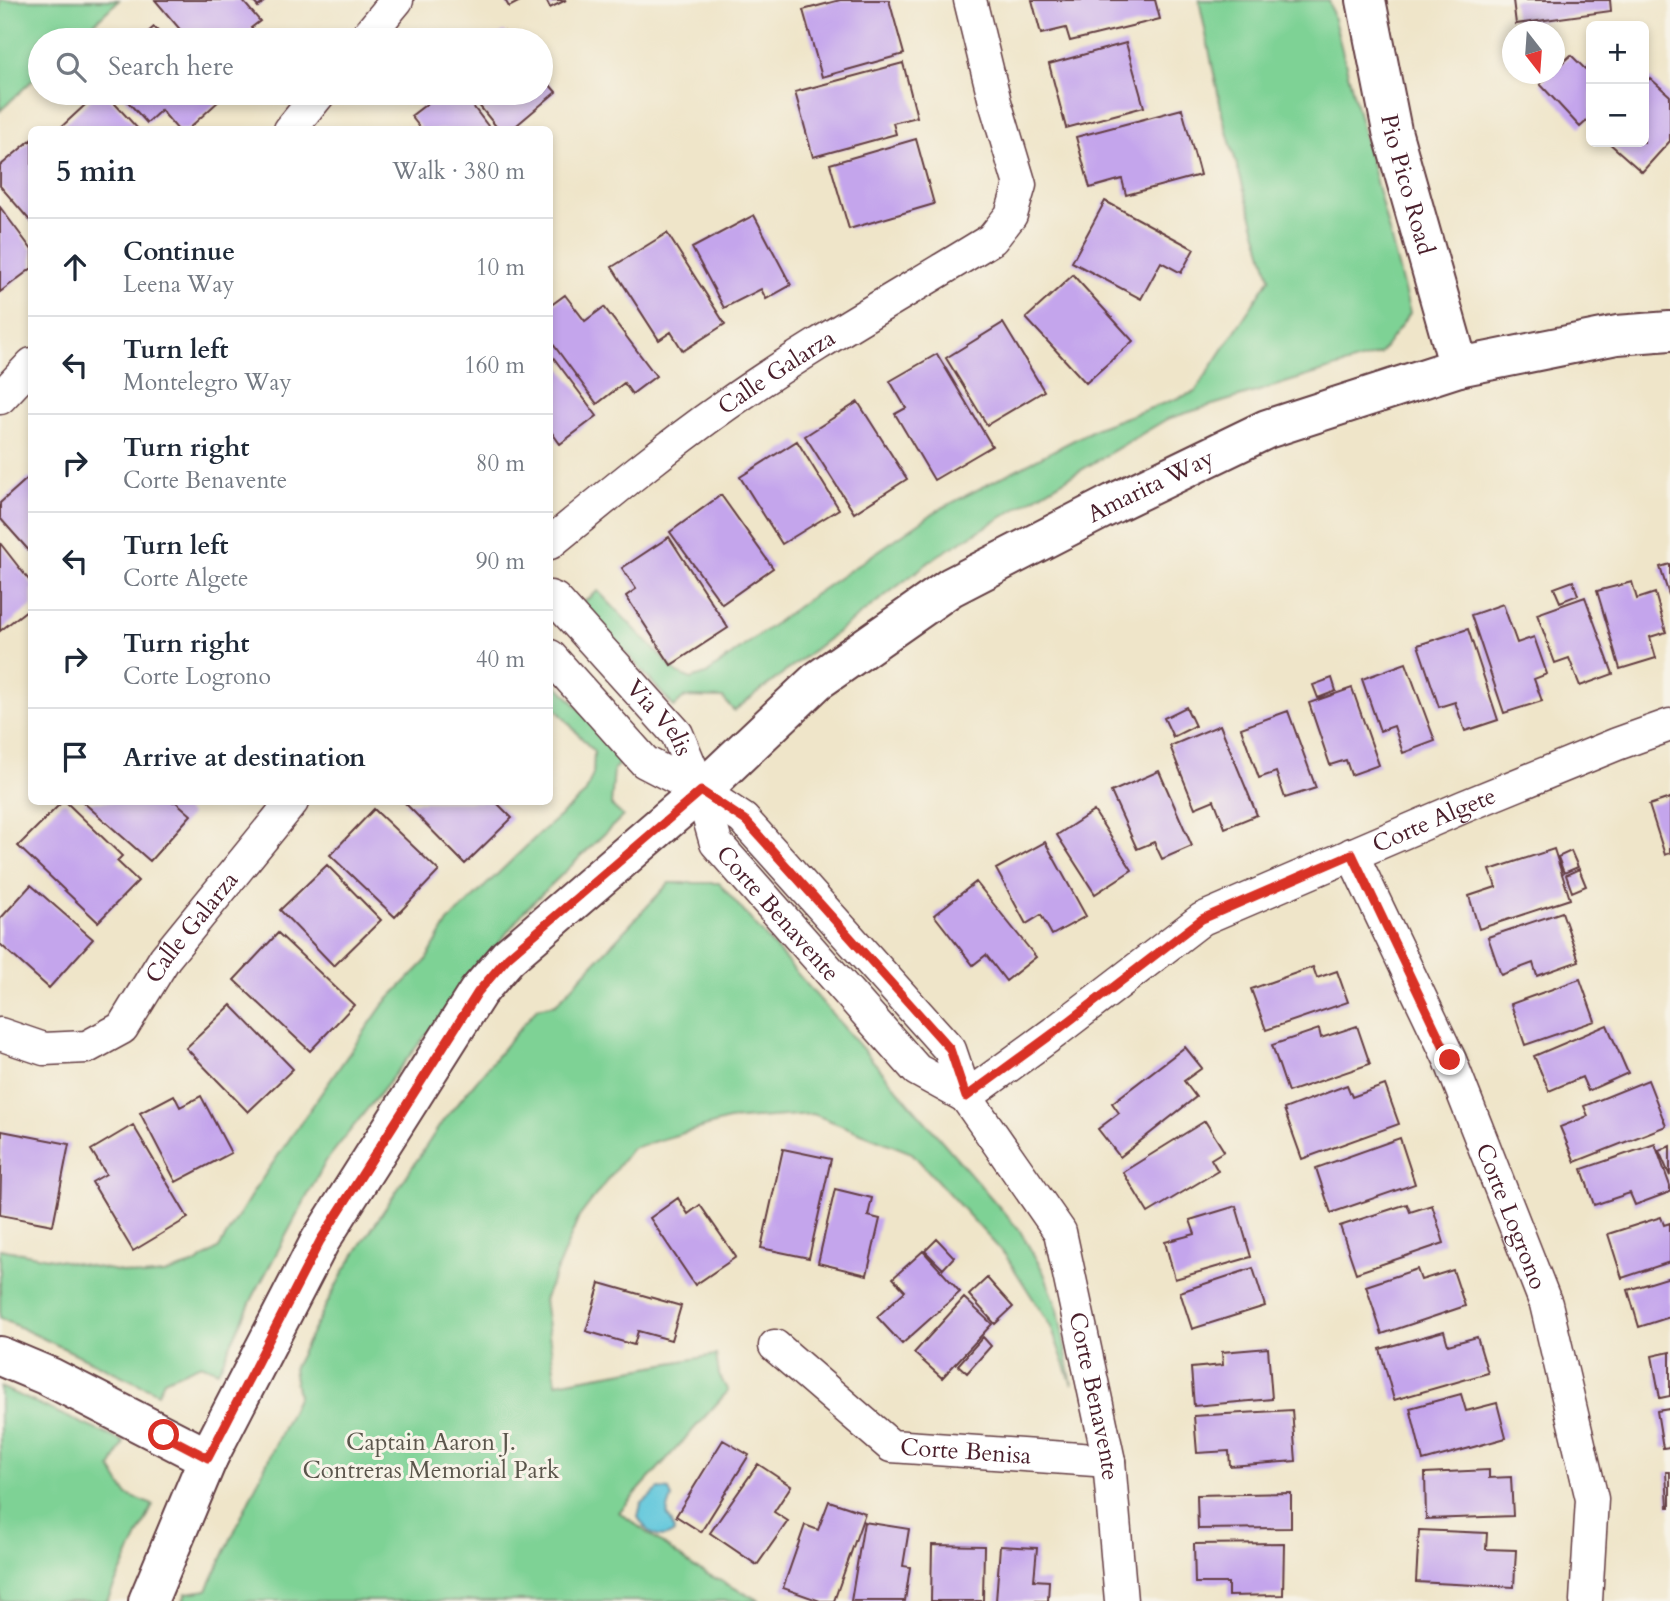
<!DOCTYPE html>
<meta charset="utf-8">
<style>
:root{--surface:#fff;--page:#f6f6f7;--text:#1f2937;--muted:#747a83;--line:#e0e1e3}
body{margin:0;font-family:Cardo,serif;background:var(--page);color:var(--text)}
.controls{position:absolute;right:21px;top:21px;display:grid;overflow:hidden;border-radius:10px;box-shadow:0 4px 10px #0003}
.controls button{width:63px;height:63px;display:grid;place-items:center;padding:0;border:0;border-bottom:2px solid var(--line);background:var(--surface);color:var(--text);font:35px sans-serif}
.compass{position:absolute;left:1502px;top:21px;width:63px;height:63px;border-radius:50%;background:var(--surface);box-shadow:0 4px 10px #0003;rotate:163deg}
.stop{position:absolute;width:21px;height:21px;margin:-16px;border:5px solid #d93025;border-radius:50%;background:#fff}
.stop.end{background:#d93025;border-color:#fff;box-shadow:0 2px 7px #0008}
.list{margin:0;padding:0;list-style:none}
h2{display:flex;justify-content:space-between;align-items:center;height:91px;margin:0;padding:0 28px;font-size:30px}
h2 small{font-size:23px;font-weight:400;color:var(--muted)}
.list li{display:grid;grid-template-columns:46px 1fr auto;gap:21px;align-items:center;box-sizing:border-box;height:98px;padding:0 28px;border-top:2px solid var(--line)}
.list b{display:block;font-size:26px;white-space:nowrap}
.list p{margin:0;font-size:23px;white-space:nowrap;color:var(--muted)}
.list em{font-size:23px;font-style:normal;color:var(--muted)}
.icon{flex:none;width:38px;height:38px;fill:none;stroke:currentColor;stroke-width:2;stroke-linecap:round;stroke-linejoin:round}
.map{position:relative;flex:none;width:1670px;height:1601px;overflow:hidden}
.search{position:absolute;background:var(--surface);box-shadow:0 4px 10px #0003;left:28px;top:28px;width:525px;height:77px;display:flex;align-items:center;gap:18px;box-sizing:border-box;padding:0 24px;border-radius:38px;color:var(--muted);font-size:26px}
.panel{position:absolute;background:var(--surface);box-shadow:0 4px 10px #0003;left:28px;top:126px;width:525px;height:679px;border-radius:10px}
.map>svg:first-child{display:block}
.green{fill:#7ed295;stroke:#647860;stroke-width:2}
.water{fill:#60c7dc;stroke:#557384;stroke-width:2}
.building{fill:#c4a5ec}
.lines{fill:none;stroke-linecap:round;stroke-linejoin:round}
.street-casing{stroke:#633d43;stroke-width:35}
.secondary-casing{stroke:#633d43;stroke-width:42}
.street{stroke:#fff;stroke-width:32}
.secondary{stroke:#fff;stroke-width:38}
.route{stroke:#d93025;stroke-width:9}
.labels{text-anchor:middle;dominant-baseline:central;stroke-width:6;stroke-linejoin:round;paint-order:stroke}
.street-label{font-size:24px;fill:#4a1f2b;stroke:#f7f3e8}
.park-label{font-size:24px;fill:#5a554b;stroke:#f7f3e8}
</style>
<div class="map">
<svg width="1670" height="1601" viewBox="0 0 1670 1601">
<rect width="100%" height="100%" fill="#f7f3e8"/>
<filter id="ink" filterUnits="userSpaceOnUse"><feTurbulence type="fractalNoise" baseFrequency=".0143" numOctaves="2"/><feDisplacementMap in="SourceGraphic" scale="14" xChannelSelector="R" yChannelSelector="G"/><feConvolveMatrix kernelMatrix="1 2 1 2 8 2 1 2 1" color-interpolation-filters="sRGB"/></filter>
<filter id="wash" filterUnits="userSpaceOnUse"><feTurbulence type="fractalNoise" baseFrequency=".00686" numOctaves="4" result="noise"/><feDisplacementMap in="SourceGraphic" scale="28" xChannelSelector="R" yChannelSelector="G"/><feGaussianBlur stdDeviation="1.57" result="paint"/><feColorMatrix in="noise" values="0 0 0 0 0 0 0 0 0 0 0 0 0 0 0 0 0 1.4 0 .05"/><feComposite in="paint" operator="in"/></filter>
<g filter="url(#wash)">
<rect width="100%" height="100%" fill="#efe5c9"/>
<path class="green" d="M0,0H119L76,40H40V73L0,111Z
M1199,0H1329L1410,313L1380,354L1167,419L937,556L734,711L723,698L685,697L674,707L582,603L598,591L677,673L691,679L706,674L811,597L938,510L1099,427L1195,392L1270,278L1223,118Z
M550,677L625,758L614,769L611,805L623,816L525,910L326,1161L253,1297L218,1371L201,1364L164,1380L158,1393L0,1318V1249L143,1276L164,1274L193,1265L219,1248L253,1192L295,1131L383,1005L425,962L448,922L538,835L585,794L593,774L594,752L550,702Z
M669,883H719L1020,1231L1043,1271L1058,1309L1072,1385L1051,1327L1006,1256L912,1153L813,1114L728,1120L632,1148L579,1217L544,1300L556,1383L716,1355L719,1375L728,1391L619,1512L695,1568L760,1601H183L186,1593L207,1590L298,1396L293,1369L344,1271L442,1122L537,1008L556,1004Z
M0,1387L124,1442L111,1468L127,1495L153,1505L107,1601H0Z"/>
<path class="water" d="M659,1489L669,1490L672,1498C662,1523 671,1511 674,1532C658,1544 646,1531 638,1517L641,1504Z"/>
<g id="blocks">
<path class="building" d="M155,0H242L260,21L251,28L261,40H189Z
M252,0H266L258,7Z
M505,0H522L509,7Z
M546,0H566L550,8Z
M840,0H889L904,54L822,77L803,10Z
M1032,0H1155L1160,19L1070,41L1066,28L1041,34Z
M1513,0H1610L1611,11L1516,24Z
M154,27L166,40H139Z
M504,31L512,40H492Z
M1126,43L1144,107L1066,128L1049,64Z
M1571,55L1585,69L1591,64V117L1580,127L1540,84L1551,74H1554V70Z
M903,63L917,117L893,123L896,134L813,157L795,92Z
M541,75L556,92L511,130H499L469,93H541Z
M1650,78L1670,96V141L1642,172L1608,142H1644V84Z
M98,93H105L139,130H58Z
M120,93H214L220,100L187,130H178L161,110L147,123Z
M441,93H463L491,130H422L411,116Z
M1182,109L1200,175L1126,195L1122,179L1090,188L1076,137Z
M32,139V223L0,186V166Z
M916,139L934,204L849,229L830,164Z
M1105,201L1194,249L1181,273L1161,262L1141,299L1072,262Z
M0,207L32,250V268L0,292Z
M754,215L791,285L766,299L761,289L724,308L692,248Z
M667,233L725,324L683,351L671,332L659,340L612,267Z
M1073,275L1133,341L1086,383L1026,318Z
M565,295L585,321L604,307L656,376L632,394L624,383L597,404L550,340V306Z
M1003,323L1044,391L987,425L946,358Z
M550,353L597,416L560,444L550,430Z
M937,354L992,446L934,480L895,414L906,408L890,381Z
M858,402L907,479L854,513L805,436Z
M797,441L839,509L782,544L740,477Z
M29,477L32,480V554L0,518V503Z
M721,495L773,568L722,604L670,532Z
M669,537L728,628L671,665L626,596L636,589L622,568Z
M0,543L32,584V606L0,631Z
M1670,564V595H1669L1660,567Z
M1573,581L1578,595L1560,602L1554,588Z
M1632,582L1637,599L1655,593L1666,632L1650,637L1656,658L1620,669L1597,591Z
M1585,597L1613,674L1580,686L1569,658L1555,663L1537,614Z
M1503,604L1517,643L1534,637L1547,674L1534,679L1542,701L1504,713L1471,615Z
M1468,629L1498,720L1465,731L1455,702L1439,707L1418,645Z
M1406,663L1435,741L1403,753L1394,726L1380,731L1362,679Z
M1332,678L1336,691L1318,698L1313,685Z
M1352,688L1379,765L1351,775L1346,760L1330,765L1309,703Z
M1186,707L1195,726L1173,737L1164,718Z
M1288,711L1316,788L1285,798L1276,772L1259,778L1241,728Z
M1220,725L1257,815L1225,828L1214,800L1195,808L1170,746Z
M1159,771L1192,846L1162,859L1154,842L1137,849L1111,792Z
M1670,798V853L1665,855L1649,805Z
M62,802H66L122,856L117,861L138,881L98,922L18,846Z
M83,802H176L191,815L150,861Z
M404,802H496L512,818L465,864Z
M374,809L439,871L395,917L330,855Z
M1094,811L1132,870L1095,894L1057,835Z
M1045,842L1086,916L1052,935L1041,915L1026,924L996,869Z
M1554,849L1570,899L1479,929L1469,896L1496,887L1490,870Z
M1571,851L1578,867L1564,873L1558,857Z
M327,865L381,920L334,966L280,910Z
M1579,869L1586,886L1572,892L1566,875Z
M976,882L1036,957L1006,981L986,955L973,965L934,915Z
M31,885L93,939L49,988L0,944V919Z
M1562,912L1579,961L1537,976L1533,963L1501,975L1488,937Z
M278,933L354,1005L310,1051L234,980Z
M1313,967L1317,978L1337,971L1348,1002L1266,1030L1251,989Z
M1580,979L1595,1021L1525,1045L1511,1004Z
M231,1005L293,1069L248,1112L186,1048Z
M1607,1025L1628,1073L1588,1091L1582,1077L1549,1091L1534,1056Z
M1357,1026L1370,1064L1288,1092L1272,1045L1319,1029L1321,1038Z
M1185,1047L1202,1068L1184,1081L1196,1097L1120,1157L1098,1129L1119,1113L1112,1103Z
M1648,1080L1666,1126L1575,1162L1560,1127L1588,1116L1584,1106Z
M1347,1085L1352,1097L1385,1085L1399,1124L1302,1159L1284,1109Z
M174,1095L180,1107L201,1096L231,1153L176,1182L140,1113Z
M1205,1121L1224,1151L1211,1159L1218,1171L1148,1213L1123,1172Z
M133,1125L188,1218L133,1251L92,1182L106,1174L91,1150Z
M2,1131L69,1144L53,1225L0,1215Z
M1400,1138L1415,1184L1331,1213L1316,1168Z
M1655,1144L1670,1186V1192L1635,1205L1630,1193L1594,1205L1582,1169Z
M1670,1146V1176L1659,1151Z
M783,1149L831,1159L809,1258L761,1248Z
M835,1189L872,1198L868,1216L880,1219L867,1275L818,1263Z
M678,1198L688,1214L700,1205L736,1257L695,1285L650,1218Z
M1407,1204L1410,1212L1432,1205L1444,1243L1356,1273L1340,1226Z
M1236,1206L1251,1257L1175,1279L1165,1242L1195,1234L1190,1220Z
M1661,1217L1664,1225L1670,1223V1262L1622,1278L1608,1234Z
M937,1239L954,1257L943,1269L925,1251Z
M923,1251L960,1292L902,1344L877,1317L905,1291L893,1278Z
M1253,1268L1265,1306L1192,1329L1180,1292Z
M1417,1269L1421,1280L1453,1270L1465,1306L1382,1334L1366,1286Z
M1670,1277V1317L1639,1327L1628,1290Z
M987,1278L1013,1307L995,1324L969,1295Z
M600,1283L681,1306L671,1340L638,1331L634,1345L586,1331Z
M964,1298L992,1324L942,1378L914,1353Z
M1444,1331L1448,1345L1477,1337L1488,1373L1394,1400L1380,1349Z
M983,1337L991,1346L967,1373L958,1365Z
M1268,1348L1272,1399L1194,1406L1191,1368L1223,1365L1222,1352Z
M1670,1352V1396L1660,1398L1652,1356Z
M1461,1394L1466,1411L1497,1403L1506,1438L1423,1461L1410,1408Z
M1670,1409V1447L1663,1448L1657,1411Z
M1292,1410L1296,1461L1230,1466L1229,1451L1197,1453L1194,1416Z
M723,1440L749,1455L701,1532L676,1516Z
M758,1464L791,1486L774,1512L788,1521L757,1565L710,1533Z
M1489,1470V1478L1511,1477L1513,1516L1426,1519L1425,1473Z
M1666,1472H1670V1507H1668Z
M1291,1493V1528L1198,1529L1197,1495Z
M829,1501L865,1513L834,1601H820L783,1588L805,1525L818,1530Z
M864,1522L909,1529L903,1566L910,1567L905,1601H851Z
M1419,1530L1487,1533L1486,1549L1516,1550L1514,1587L1416,1582Z
M1284,1543L1283,1595L1228,1596V1583H1195L1194,1544Z
M932,1545L984,1546L983,1601H931Z
M1000,1546L1037,1548L1034,1580L1049,1581L1048,1601H996Z"/>
</g>
</g>
<g filter="url(#ink)">
<use href="#blocks" fill-opacity="0" stroke="#633d43" stroke-width="2"/>
<g class="lines">
<g class="street-casing">
<g id="street">
<path d="M364,40L397,0"/>
<path d="M290,130L320,93"/>
<path d="M0,398L32,364"/>
<path id="s1" d="M550,543C607,496 665,448 726,405C811,345 903,294 992,239L1011,215L1020,185L995,102L970,0"/>
<path id="s2" d="M550,597L555,599L677,734L701,791L716,843L917,1070L966,1097"/>
<path id="s3" d="M550,656L645,762L701,791L743,819L950,1050L966,1097L1060,1232L1109,1461L1121,1601"/>
<path id="s4" d="M1352,854L1450,1060L1546,1304L1592,1499L1586,1601"/>
<path id="s5" d="M0,1034L44,1049L87,1047L122,1028L165,958L292,802"/>
<path id="s6" d="M966,1097L1055,1032L1202,919L1463,807L1617,744L1670,725"/>
<path id="s7" d="M775,1346L891,1446L1109,1461"/>
</g>
</g>
<g class="secondary-casing">
<g id="secondary">
<path id="s8" d="M1366,0L1392,131L1459,367"/>
<path d="M0,1356L50,1377L208,1458"/>
<path id="s9" d="M148,1601L208,1458L320,1241L478,992L508,957L701,791L817,681L951,587L1114,503L1267,429L1459,367L1617,335L1670,331"/>
</g>
</g>
<use href="#street" class="street"/>
<use href="#secondary" class="secondary"/>
</g>
</g>
<g class="lines" filter="url(#ink)">
<path class="route" d="M164,1435L208,1458L320,1241L478,992L508,957L701,791L746,821L950,1049L966,1097L1055,1032L1202,919L1352,854L1450,1060"/>
</g>
<g class="labels">
<g class="street-label">
<text stroke="none"><textPath href="#s8" startOffset="189">Pio Pico Road</textPath></text>
<text stroke="none"><textPath href="#s1" startOffset="284">Calle Galarza</textPath></text>
<text stroke="none"><textPath href="#s9" startOffset="1542">Amarita Way</textPath></text>
<text stroke="none"><textPath href="#s2" startOffset="164">Via Velis</textPath></text>
<text stroke="none"><textPath href="#s6" startOffset="548">Corte Algete</textPath></text>
<text stroke="none"><textPath href="#s2" startOffset="397">Corte Benavente</textPath></text>
<text stroke="none"><textPath href="#s5" startOffset="252">Calle Galarza</textPath></text>
<text stroke="none"><textPath href="#s4" startOffset="396">Corte Logrono</textPath></text>
<text stroke="none"><textPath href="#s3" startOffset="948">Corte Benavente</textPath></text>
<text stroke="none"><textPath href="#s7" startOffset="228">Corte Benisa</textPath></text>
</g>
<g class="park-label">
<text x="431" y="1442">Captain Aaron J.<tspan x="431" dy="28">Contreras Memorial Park</tspan></text>
</g>
</g>
</svg>
<div class="controls">
<button>+</button>
<button>−</button>
</div>
<svg class="compass" viewBox="-18 -18 36 36"><path d="M0-13l5 13h-10z" fill="#e53935"/><path d="M0 13l5-13h-10z" fill="#747a83"/></svg>
<div class="stop" style="left:164px;top:1435px"></div>
<div class="stop end" style="left:1450px;top:1060px"></div>
<div class="search"><svg class="icon" aria-label="search" viewBox="0 0 24 24"><circle cx="10" cy="10" r="6"/><path d="M15 15l6 6"/></svg>Search here</div>
<section class="panel">
<h2>5 min<small>Walk · 380 m</small></h2>
<ul class="list">
<li><svg class="icon" aria-label="ahead" viewBox="0 0 24 24"><path d="M12 20V5M6 11l6-6 6 6"/></svg><div><b>Continue</b><p>Leena Way</p></div><em>10 m</em></li>
<li><svg class="icon" aria-label="left" viewBox="0 0 24 24"><path d="M17 20v-9H6M10 6l-5 5 5 5"/></svg><div><b>Turn left</b><p>Montelegro Way</p></div><em>160 m</em></li>
<li><svg class="icon" aria-label="right" viewBox="0 0 24 24"><path d="M7 20v-9h11M14 6l5 5-5 5"/></svg><div><b>Turn right</b><p>Corte Benavente</p></div><em>80 m</em></li>
<li><svg class="icon" aria-label="left" viewBox="0 0 24 24"><path d="M17 20v-9H6M10 6l-5 5 5 5"/></svg><div><b>Turn left</b><p>Corte Algete</p></div><em>90 m</em></li>
<li><svg class="icon" aria-label="right" viewBox="0 0 24 24"><path d="M7 20v-9h11M14 6l5 5-5 5"/></svg><div><b>Turn right</b><p>Corte Logrono</p></div><em>40 m</em></li>
<li><svg class="icon" aria-label="arrive" viewBox="0 0 24 24"><path d="M6 21V4h12l-3 4 3 4H6"/></svg><div><b>Arrive at destination</b></div></li>
</ul>
</section>
</div>
